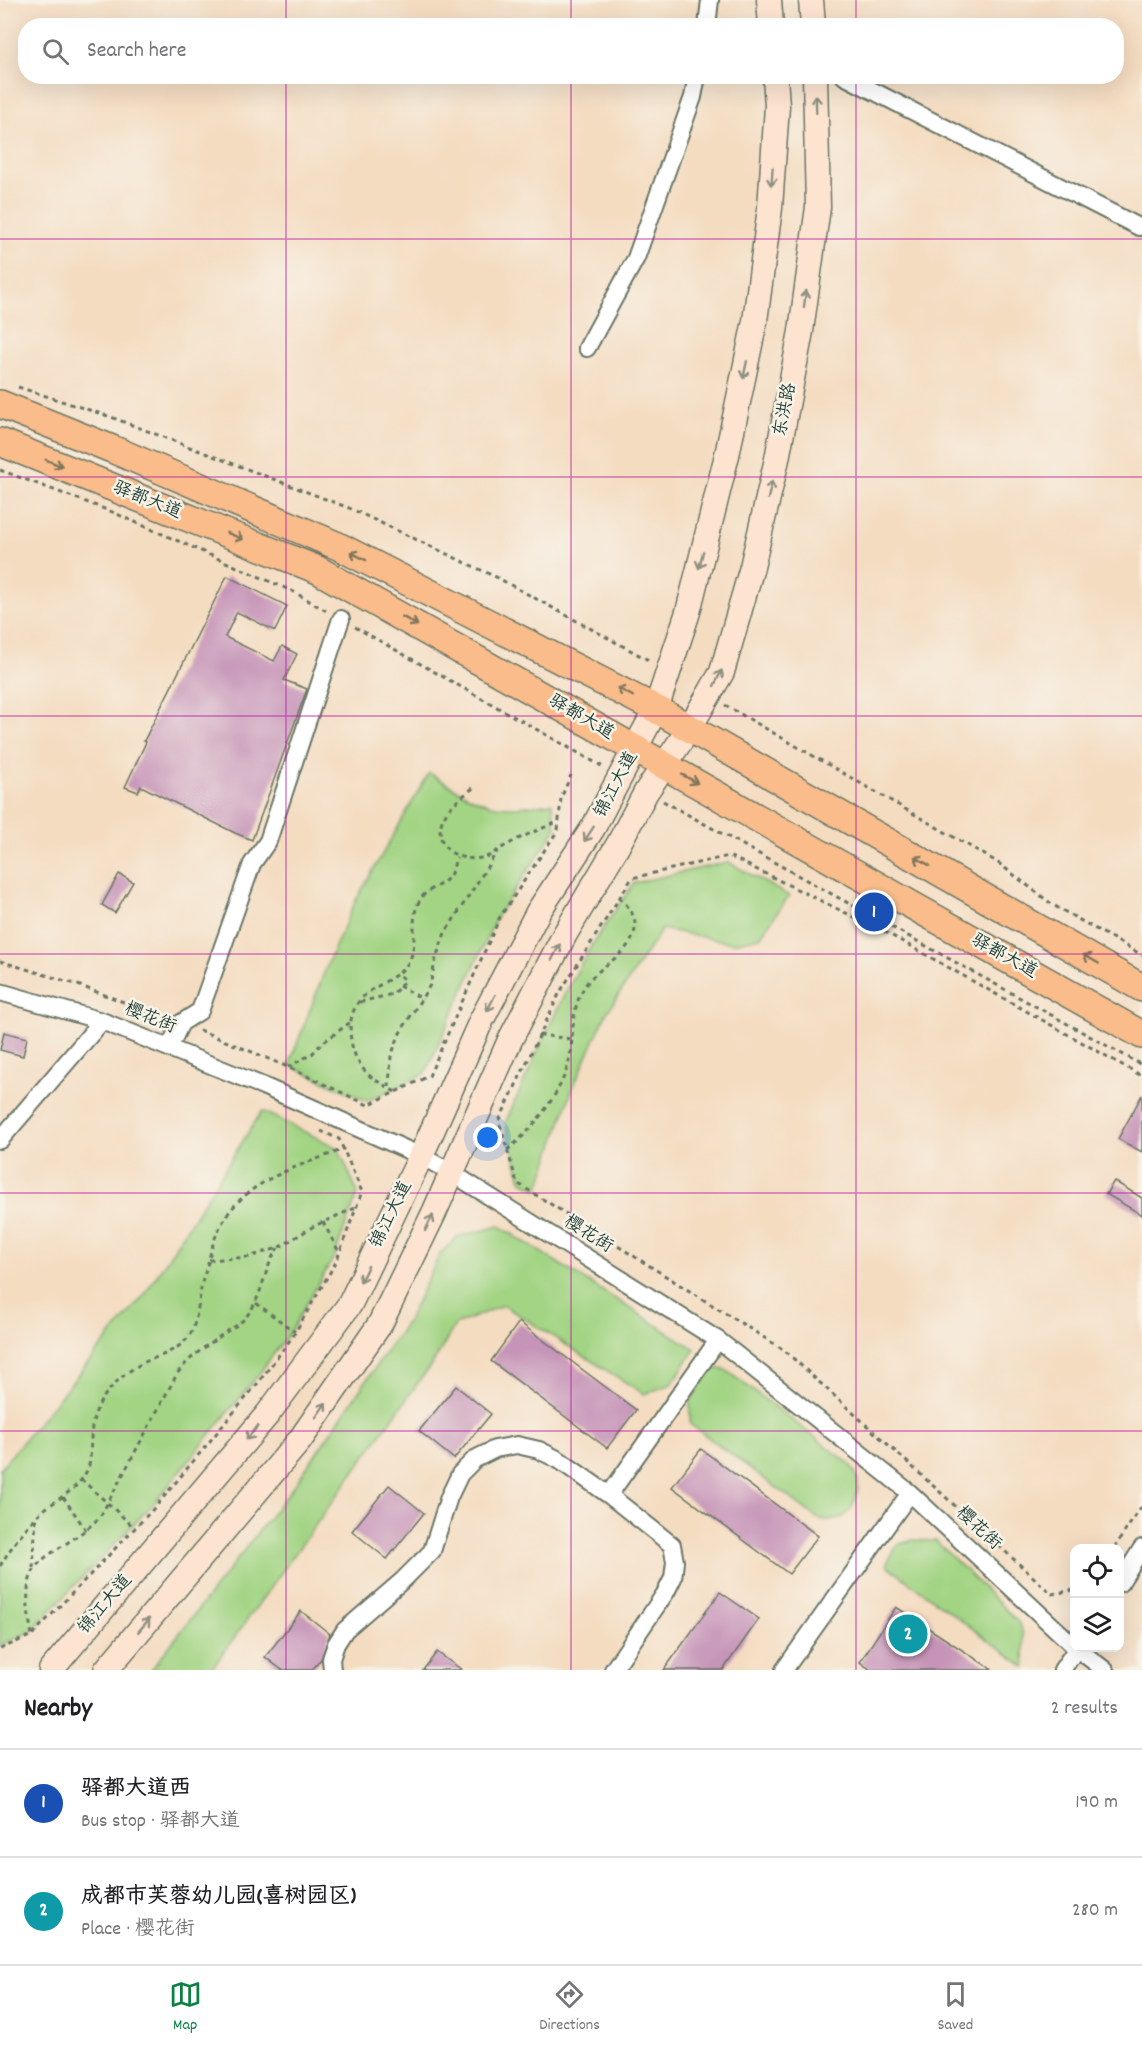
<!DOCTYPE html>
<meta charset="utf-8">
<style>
:root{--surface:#fff;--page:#f6f6f6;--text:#202124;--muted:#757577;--line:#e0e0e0;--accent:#0b8043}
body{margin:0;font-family:Dekko,"LXGW WenKai TC",sans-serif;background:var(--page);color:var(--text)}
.controls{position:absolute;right:18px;bottom:18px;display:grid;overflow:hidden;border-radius:12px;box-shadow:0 6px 24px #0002}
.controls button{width:54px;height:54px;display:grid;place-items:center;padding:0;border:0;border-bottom:2px solid var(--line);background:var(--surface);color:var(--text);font:30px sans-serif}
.you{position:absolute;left:488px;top:1138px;width:21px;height:21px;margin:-15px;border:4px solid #fff;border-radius:50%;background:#1a73e8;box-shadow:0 0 0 9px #1a73e833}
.badge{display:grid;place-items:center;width:39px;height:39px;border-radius:50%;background:var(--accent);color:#fff;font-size:20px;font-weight:700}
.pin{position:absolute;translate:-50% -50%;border:3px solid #fff;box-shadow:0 2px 6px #0006}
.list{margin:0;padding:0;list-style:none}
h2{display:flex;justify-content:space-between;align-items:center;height:78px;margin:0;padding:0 24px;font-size:26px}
h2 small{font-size:20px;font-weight:400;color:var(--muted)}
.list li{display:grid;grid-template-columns:39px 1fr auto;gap:18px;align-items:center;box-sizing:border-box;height:108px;padding:0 24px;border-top:2px solid var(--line)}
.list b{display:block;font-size:22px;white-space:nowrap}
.list p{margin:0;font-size:20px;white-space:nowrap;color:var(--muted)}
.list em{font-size:20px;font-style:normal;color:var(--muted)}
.icon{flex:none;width:33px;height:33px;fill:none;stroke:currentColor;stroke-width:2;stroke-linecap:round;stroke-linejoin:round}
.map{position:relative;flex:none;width:1142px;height:1670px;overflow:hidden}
.search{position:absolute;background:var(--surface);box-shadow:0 6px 24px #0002;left:18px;right:18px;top:18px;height:66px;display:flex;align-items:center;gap:15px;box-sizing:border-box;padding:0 21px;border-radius:24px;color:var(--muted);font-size:22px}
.sheet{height:294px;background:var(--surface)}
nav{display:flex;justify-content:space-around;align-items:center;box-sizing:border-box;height:84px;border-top:2px solid var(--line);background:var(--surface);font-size:16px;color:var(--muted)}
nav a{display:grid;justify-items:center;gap:3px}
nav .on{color:var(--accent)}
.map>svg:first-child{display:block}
.green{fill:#a2d483;stroke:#60885c;stroke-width:1.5}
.building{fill:#c694b8}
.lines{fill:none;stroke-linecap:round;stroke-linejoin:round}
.street-casing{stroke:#6a7565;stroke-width:20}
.secondary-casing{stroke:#6a7565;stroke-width:27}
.primary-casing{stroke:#6a7565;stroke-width:30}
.path{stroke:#6a7565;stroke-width:3;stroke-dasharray:4.5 4.5;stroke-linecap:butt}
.street{stroke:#fff;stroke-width:16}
.secondary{stroke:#fde4d0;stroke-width:24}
.primary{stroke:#f9bc8a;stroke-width:27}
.oneway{stroke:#8e9082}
.oneway2{stroke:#81765b}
.grid{fill:none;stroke:#b5179e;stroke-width:1.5;stroke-opacity:0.55}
.labels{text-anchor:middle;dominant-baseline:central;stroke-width:5;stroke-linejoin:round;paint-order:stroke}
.street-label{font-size:18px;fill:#1f3d34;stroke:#f7f3e8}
</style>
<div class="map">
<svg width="1142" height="1670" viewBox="0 0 1142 1670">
<rect width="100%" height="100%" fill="#f7f3e8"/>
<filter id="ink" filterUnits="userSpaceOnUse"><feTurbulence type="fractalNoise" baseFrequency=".0167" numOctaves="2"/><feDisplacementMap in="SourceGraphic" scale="12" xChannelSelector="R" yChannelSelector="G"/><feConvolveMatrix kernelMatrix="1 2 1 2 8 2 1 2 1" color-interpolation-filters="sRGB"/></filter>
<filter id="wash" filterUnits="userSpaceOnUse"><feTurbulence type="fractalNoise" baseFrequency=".008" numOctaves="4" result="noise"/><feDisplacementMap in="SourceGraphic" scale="24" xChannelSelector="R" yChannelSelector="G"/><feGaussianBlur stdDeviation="1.35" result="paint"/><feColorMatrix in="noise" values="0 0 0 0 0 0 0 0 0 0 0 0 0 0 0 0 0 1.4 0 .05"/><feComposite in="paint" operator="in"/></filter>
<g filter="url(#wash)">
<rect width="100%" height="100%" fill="#f4dcc1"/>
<path class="green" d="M429,773C450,785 472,801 496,806C515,809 534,805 552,803L556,829L497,916L425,1074L367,1101L289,1065L329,960L356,900Z
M728,862L789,896L760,937L733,943L662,929L606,1014L572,1090L538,1190L521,1180L505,1123L562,999L591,946L634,883Z
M262,1111L338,1148L358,1193L334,1257L290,1332L256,1378L156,1501L30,1632L0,1645V1469L145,1294Z
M499,1226L695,1349L672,1384L644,1394L503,1305L455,1325L436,1358L211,1670H151L296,1483L408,1320L440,1254L457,1237Z
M711,1368L726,1370L850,1464C852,1468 856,1473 857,1477C861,1489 854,1510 843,1517C835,1521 827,1520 819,1519L690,1424V1402Z
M913,1540L936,1541L1018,1622L1023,1634L1025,1667L886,1565L897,1545Z"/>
<g id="blocks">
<path class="building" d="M227,576L287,606L275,631L237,612L225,637L274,661L282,646L297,654L284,680L307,689L252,840L235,833L141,786L138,792L125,787L146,742L144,741Z
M119,874L133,882L115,913L102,905Z
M4,1032L27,1038L23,1056L0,1050Z
M1142,1095V1152L1118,1139Z
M1114,1181L1142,1198V1215L1106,1194Z
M519,1322L636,1410L607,1448L491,1361Z
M456,1386L491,1414L454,1459L419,1431Z
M701,1449L818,1536L789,1574L672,1487Z
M389,1485L424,1513L387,1559L352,1531Z
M720,1592L759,1619L723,1670H664Z
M896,1607L993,1670H871L860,1662Z
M301,1611L330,1634L321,1659L312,1670H282L265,1657Z
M437,1652L462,1670H423Z"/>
</g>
</g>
<g filter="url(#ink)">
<use href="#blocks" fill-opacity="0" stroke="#6a7565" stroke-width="1.5"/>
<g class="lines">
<g class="street-casing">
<path id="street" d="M707,26L710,0
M844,76L1139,227
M587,348L636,258L693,97L697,76
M0,992L102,1021L263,1086L421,1156L452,1173L718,1340L910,1493L1074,1646
M169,1048L181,1023L200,1011L252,864L268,841L341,619
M0,1140L102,1021
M609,1495L718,1340
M1120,1583L1142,1548
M1076,1648L1105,1670
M332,1670L331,1659L336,1644L345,1630L403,1580L432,1551L449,1497L460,1474L475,1459L495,1449L517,1445L539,1450L559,1460L609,1495L672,1545L675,1562L673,1578L666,1592L613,1670
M784,1670L910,1493
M1062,1670L1077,1648"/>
</g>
<g class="secondary-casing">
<path id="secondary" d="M769,0L771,26
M811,0L813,26
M51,1670L267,1415L350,1304L421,1156L481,1021L538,912L593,828L656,709L688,612L727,455L755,321L770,208L777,106L775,76
M106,1670L300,1440L380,1324L434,1213L510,1040L565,934L618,845L646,792L689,729L722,672L752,567L777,459L801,331L818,207L815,76"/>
</g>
<g class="primary-casing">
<path id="primary" d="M0,404L112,449L338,546L656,709L1142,988
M0,442L318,570L1142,1035"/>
</g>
<path class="path" d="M18,387L111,417L349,508L498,578L652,662
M0,470L110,511L294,592L328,612
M355,627L605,768
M725,705L997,862L1053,905L1142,955
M473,788C461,798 448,806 442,821C432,851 465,865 489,856C494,853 499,849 505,846C521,837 538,830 555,823
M663,801L1142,1065
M0,961L75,984L167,1018
M399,986L423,999
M360,1002L393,994L405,980L397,973
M199,1030L288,1067L368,1105L429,1076L500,917L558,830L561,798L571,775
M539,1035L572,1039
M288,1067L312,1054L321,1044L352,1021
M389,1087L391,1056L400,1033L430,985L436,958L445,933L498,850
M395,1092C386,1085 372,1080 365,1071C348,1053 343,1014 364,996C377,984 398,978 408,963C420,944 408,919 420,900C426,889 440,887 448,878C453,872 454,863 457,857
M507,1150C532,1131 562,1092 569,1061C575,1035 569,1011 585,986C597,966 633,954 635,928C636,915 628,906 619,897
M323,1222L339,1252
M209,1260L249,1257L278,1248L314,1226L355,1208
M256,1303L295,1332
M81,1479L135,1528
M63,1497L86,1530
M1114,1548L1142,1506
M0,1566C10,1549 21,1533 35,1518C52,1499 80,1493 89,1465C91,1458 90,1449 91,1442C91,1421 96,1404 111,1388C120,1377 134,1367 147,1361C162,1355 179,1350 189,1336C198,1323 199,1294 203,1279C209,1262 212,1242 220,1227C244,1179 298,1167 344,1149
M33,1568L36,1518
M1074,1590L1052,1594L784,1350L517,1183L499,1121L560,992L632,878L729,856L887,933L1142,1076
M32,1635C15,1547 50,1566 100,1517L177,1374C190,1356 208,1345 226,1332C232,1328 240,1324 245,1318C263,1298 263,1269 278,1248
M0,1649L32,1635L157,1505L258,1383L293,1336L336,1262L362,1192L339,1139L321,1131"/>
<use href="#street" class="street"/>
<use href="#secondary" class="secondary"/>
<use href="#primary" class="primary"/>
</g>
<defs><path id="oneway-shaft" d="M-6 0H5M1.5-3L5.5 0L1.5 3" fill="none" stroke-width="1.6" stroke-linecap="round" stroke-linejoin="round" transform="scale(1.5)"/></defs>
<g class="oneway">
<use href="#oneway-shaft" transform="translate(816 104) rotate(-92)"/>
<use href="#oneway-shaft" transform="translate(772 177) rotate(94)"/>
<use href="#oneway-shaft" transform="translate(805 299) rotate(-82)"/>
<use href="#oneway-shaft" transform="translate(745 370) rotate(102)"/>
<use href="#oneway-shaft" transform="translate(770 490) rotate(-77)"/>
<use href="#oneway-shaft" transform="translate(701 560) rotate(104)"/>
<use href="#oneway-shaft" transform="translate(718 678) rotate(-64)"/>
<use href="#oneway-shaft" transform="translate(589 834) rotate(123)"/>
<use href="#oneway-shaft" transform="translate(556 952) rotate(-63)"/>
<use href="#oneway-shaft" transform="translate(491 1003) rotate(117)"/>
<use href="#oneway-shaft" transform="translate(429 1223) rotate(-64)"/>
<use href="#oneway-shaft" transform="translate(364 1274) rotate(116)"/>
<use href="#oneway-shaft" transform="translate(321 1410) rotate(-55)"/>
<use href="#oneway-shaft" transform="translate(252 1433) rotate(130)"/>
<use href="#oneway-shaft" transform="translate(144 1625) rotate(-50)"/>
</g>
<g class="oneway2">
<use href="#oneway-shaft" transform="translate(54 463) rotate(22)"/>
<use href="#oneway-shaft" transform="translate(235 536) rotate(22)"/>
<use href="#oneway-shaft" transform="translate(358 556) rotate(-153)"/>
<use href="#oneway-shaft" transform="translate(410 621) rotate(29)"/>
<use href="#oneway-shaft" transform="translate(625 692) rotate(-152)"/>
<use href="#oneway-shaft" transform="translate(690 779) rotate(29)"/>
<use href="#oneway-shaft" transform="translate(922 861) rotate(-150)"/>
<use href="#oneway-shaft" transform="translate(1091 959) rotate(-150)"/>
</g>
</g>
<path class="grid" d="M286,0V26M571,0V26M856,0V26M286,76V1670M571,76V1670M856,76V1670M0,239H1142M0,477H1142M0,716H1142M0,954H1142M0,1193H1142M0,1431H1142"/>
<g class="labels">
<g class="street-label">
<text transform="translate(786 410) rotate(-79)">东洪路</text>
<text transform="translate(147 501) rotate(22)">驿都大道</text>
<text transform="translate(581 718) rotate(30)">驿都大道</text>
<text transform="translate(617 785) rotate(-62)">锦江大道</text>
<text transform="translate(1004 957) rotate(29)">驿都大道</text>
<text transform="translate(150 1019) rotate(22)">樱花街</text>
<text transform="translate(392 1215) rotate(-64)">锦江大道</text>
<text transform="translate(588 1235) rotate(32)">樱花街</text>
<text transform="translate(978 1529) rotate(43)">樱花街</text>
<text transform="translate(106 1605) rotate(-50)">锦江大道</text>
</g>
</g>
</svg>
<div class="controls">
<button><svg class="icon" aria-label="locate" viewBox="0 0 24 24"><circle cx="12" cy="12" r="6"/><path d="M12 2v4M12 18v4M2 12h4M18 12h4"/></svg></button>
<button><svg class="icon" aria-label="layers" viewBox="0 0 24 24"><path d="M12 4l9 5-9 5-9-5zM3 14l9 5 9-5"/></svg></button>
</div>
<div class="you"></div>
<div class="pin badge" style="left:874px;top:912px;background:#1a4fb4">1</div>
<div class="pin badge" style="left:908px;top:1634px;background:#0f9aa8">2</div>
<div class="search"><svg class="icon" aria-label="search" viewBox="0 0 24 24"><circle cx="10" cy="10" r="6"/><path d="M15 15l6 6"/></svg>Search here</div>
</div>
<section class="sheet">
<h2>Nearby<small>2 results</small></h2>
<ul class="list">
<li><span class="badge" style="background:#1a4fb4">1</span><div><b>驿都大道西</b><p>Bus stop · 驿都大道</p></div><em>190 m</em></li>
<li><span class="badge" style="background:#0f9aa8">2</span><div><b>成都市芙蓉幼儿园(喜树园区)</b><p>Place · 樱花街</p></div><em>280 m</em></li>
</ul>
</section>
<nav>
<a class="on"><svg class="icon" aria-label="map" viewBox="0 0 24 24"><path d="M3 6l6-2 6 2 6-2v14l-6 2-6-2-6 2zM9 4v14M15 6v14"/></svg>Map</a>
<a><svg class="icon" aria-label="directions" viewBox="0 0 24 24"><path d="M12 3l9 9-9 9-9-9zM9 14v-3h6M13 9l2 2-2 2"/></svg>Directions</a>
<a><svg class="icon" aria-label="saved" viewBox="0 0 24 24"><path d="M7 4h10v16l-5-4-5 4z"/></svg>Saved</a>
</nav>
